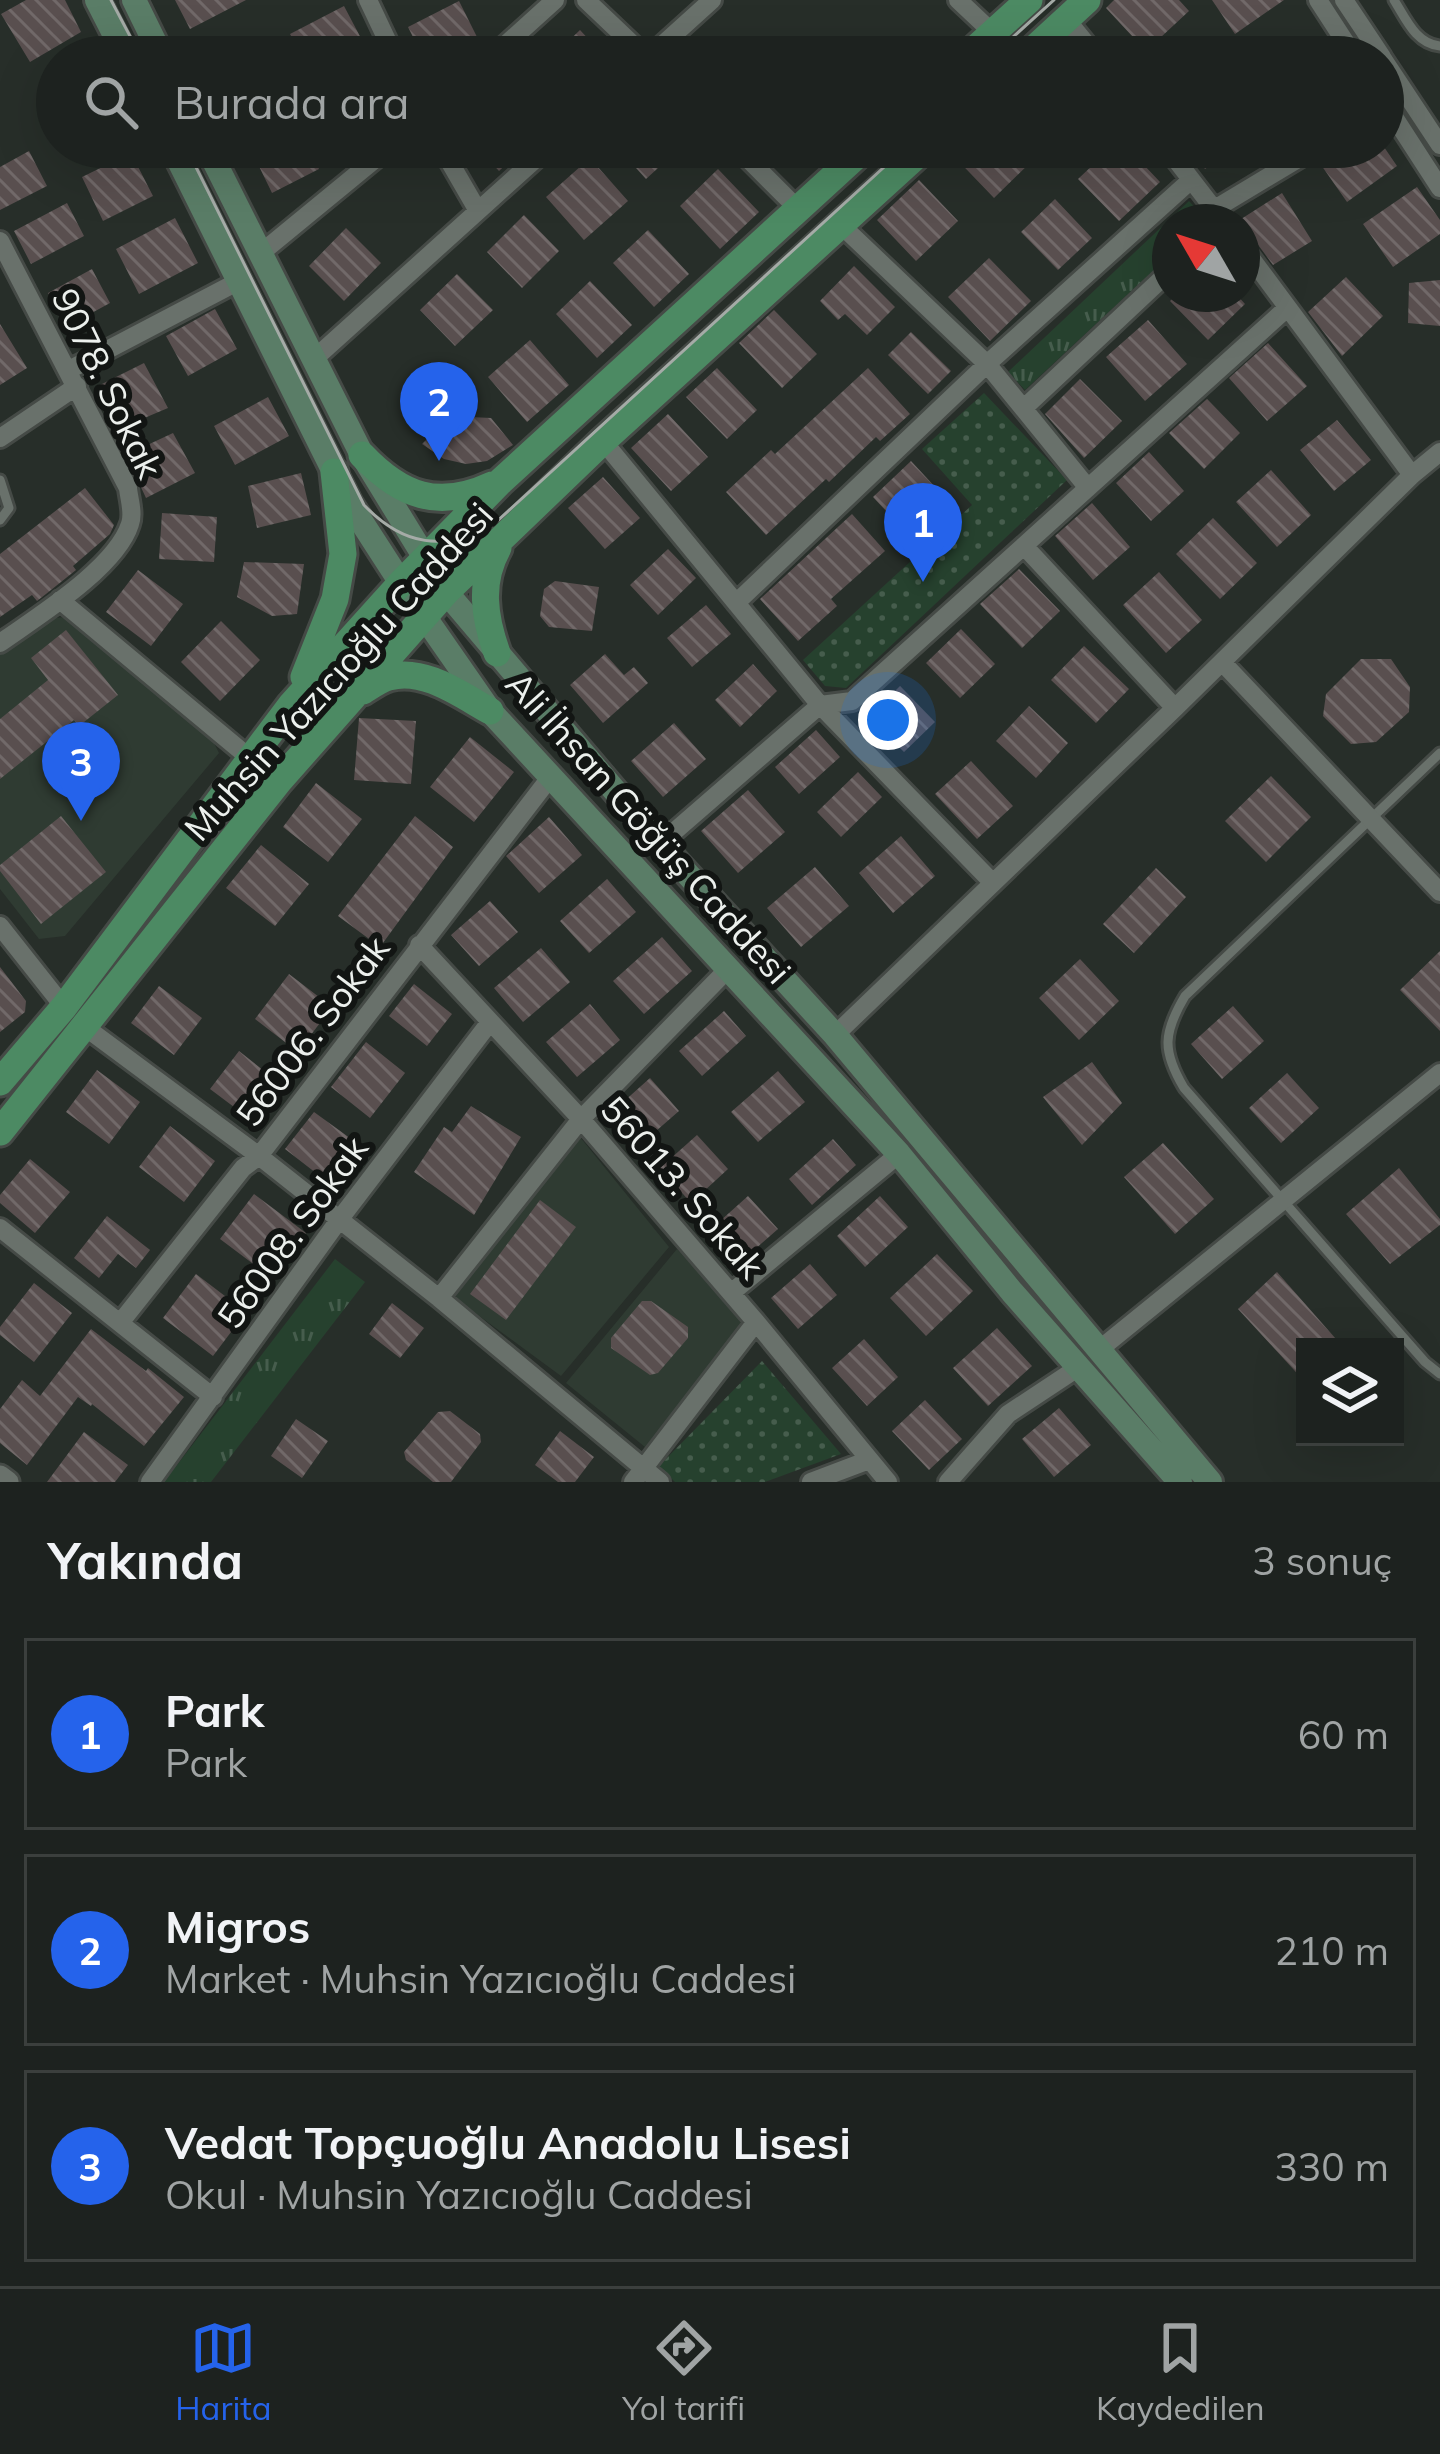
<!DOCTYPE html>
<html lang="tr">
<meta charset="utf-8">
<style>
:root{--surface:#1d221f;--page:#2a2f2c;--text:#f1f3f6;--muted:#a0a4a4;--line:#3b3f3d;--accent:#2563eb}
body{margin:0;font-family:Mulish,sans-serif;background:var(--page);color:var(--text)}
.controls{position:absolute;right:36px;bottom:36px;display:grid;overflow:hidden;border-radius:0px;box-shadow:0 12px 48px #0002}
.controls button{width:108px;height:108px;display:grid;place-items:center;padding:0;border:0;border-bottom:3px solid var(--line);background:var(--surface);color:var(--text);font:60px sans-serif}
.compass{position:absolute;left:1152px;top:204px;width:108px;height:108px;border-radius:50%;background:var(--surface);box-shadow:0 12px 48px #0002;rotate:309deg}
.you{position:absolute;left:888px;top:720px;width:42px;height:42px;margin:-30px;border:9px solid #fff;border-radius:50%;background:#1a73e8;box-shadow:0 0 0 18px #1a73e833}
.badge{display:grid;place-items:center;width:78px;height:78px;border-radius:50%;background:var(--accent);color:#fff;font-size:39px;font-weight:700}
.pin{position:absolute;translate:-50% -99px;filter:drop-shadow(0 3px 6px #0008)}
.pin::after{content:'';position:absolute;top:63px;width:42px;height:36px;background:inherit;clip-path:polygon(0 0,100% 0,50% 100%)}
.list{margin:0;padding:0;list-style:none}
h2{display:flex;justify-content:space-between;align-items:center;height:156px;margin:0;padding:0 48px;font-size:51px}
h2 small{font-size:39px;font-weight:400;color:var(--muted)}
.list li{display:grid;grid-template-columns:78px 1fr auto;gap:36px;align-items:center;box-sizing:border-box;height:192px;margin:0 24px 24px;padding:0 24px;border:3px solid var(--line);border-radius:0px}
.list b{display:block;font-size:45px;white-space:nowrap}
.list p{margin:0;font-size:39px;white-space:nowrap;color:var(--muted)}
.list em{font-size:39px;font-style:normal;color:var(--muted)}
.icon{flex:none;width:66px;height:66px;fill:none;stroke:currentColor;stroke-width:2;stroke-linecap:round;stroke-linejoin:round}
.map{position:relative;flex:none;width:1440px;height:1482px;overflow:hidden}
.search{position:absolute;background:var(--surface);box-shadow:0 12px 48px #0002;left:36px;right:36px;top:36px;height:132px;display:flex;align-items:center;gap:30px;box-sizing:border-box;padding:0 42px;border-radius:66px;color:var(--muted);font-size:45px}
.sheet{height:804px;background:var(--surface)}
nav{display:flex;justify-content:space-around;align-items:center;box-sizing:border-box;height:168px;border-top:3px solid var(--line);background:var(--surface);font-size:33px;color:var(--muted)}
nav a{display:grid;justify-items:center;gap:6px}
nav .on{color:var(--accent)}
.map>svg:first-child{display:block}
.built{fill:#2f3b32}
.grass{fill:url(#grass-tufts)}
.park{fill:url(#park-dots)}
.building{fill:url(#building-back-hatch)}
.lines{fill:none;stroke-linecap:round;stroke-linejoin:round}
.service-casing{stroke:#454a46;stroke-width:15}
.minor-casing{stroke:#454a46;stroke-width:24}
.tertiary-casing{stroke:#454a46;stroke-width:27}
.secondary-casing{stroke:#454a46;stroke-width:30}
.primary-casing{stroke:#454a46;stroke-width:33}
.service{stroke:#69716b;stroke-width:9}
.minor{stroke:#69716b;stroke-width:18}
.tertiary{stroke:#69716b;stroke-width:21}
.secondary{stroke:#5a7d67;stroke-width:24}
.primary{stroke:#4c8a63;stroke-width:27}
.tram{stroke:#a5aba7;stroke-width:3}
.labels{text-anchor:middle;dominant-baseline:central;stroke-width:12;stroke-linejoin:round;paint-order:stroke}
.street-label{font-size:36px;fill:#ecf0ed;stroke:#121513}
</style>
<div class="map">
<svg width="1440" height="1482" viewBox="0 0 1440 1482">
<defs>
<pattern id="grass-tufts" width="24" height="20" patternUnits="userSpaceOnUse" patternTransform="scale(3)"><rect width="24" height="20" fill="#26412e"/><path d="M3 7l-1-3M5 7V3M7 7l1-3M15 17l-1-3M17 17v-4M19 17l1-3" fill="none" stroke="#465d4d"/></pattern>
<pattern id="park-dots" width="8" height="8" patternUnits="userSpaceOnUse" patternTransform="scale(3)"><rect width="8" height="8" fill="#26412e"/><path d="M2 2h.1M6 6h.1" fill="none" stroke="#465d4d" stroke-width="1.8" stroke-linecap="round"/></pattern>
<pattern id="building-back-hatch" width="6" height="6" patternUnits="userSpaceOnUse" patternTransform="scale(3)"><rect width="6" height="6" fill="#594f4f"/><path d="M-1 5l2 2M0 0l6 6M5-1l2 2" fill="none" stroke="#716969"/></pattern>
</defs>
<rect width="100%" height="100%" fill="#272e29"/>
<path class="built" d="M64,617L212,739L219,753L65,936L39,939L0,889V654L48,619Z
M580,1137L669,1247L561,1376L452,1296Z
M677,1249L744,1322L645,1447L566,1383Z"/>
<path class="grass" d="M1189,201L1207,221L1170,222V255L1025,390L1008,372Z
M335,1259L365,1282L211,1482H164Z"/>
<path class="park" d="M984,393L1067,480L846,688L825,686L803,660L972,505L922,449Z
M762,1361L841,1454L765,1482H675L659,1466Z"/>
<path class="building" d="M26,0H65L81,32L30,62L1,14Z
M175,0H246L190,29Z
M1114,0H1179L1189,11L1146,51L1106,8Z
M1212,0H1284L1235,34Z
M459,1L479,41L447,57H423L408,27Z
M344,6L363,42L334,57H302L290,34Z
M580,30L605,57H552Z
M258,37L270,57H223Z
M261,147H309L319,169L272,193L252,152Z
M477,147H524L499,171Z
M617,147H681L646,179Z
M945,147H1023L1034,159L994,198Z
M1112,147H1127L1160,182L1119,221L1078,179Z
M1190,147H1237L1205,169Z
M1333,147H1384L1397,166L1347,202L1319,162L1329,154Z
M29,151L47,186L0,210V167Z
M131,153L153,196L103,221L82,177Z
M590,158L628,201L584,240L546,197Z
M718,169L759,212L720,249L680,206Z
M919,180L958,221L916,261L877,220Z
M1417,187L1440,220V234L1393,267L1363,224Z
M1282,193L1312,241L1273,265L1253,238L1245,233L1242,222L1238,221Z
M1055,199L1092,238L1058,270L1021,232Z
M67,203L84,236L31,264L14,231Z
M524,215L559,251L522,288L487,252Z
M175,218L198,263L139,294L116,249Z
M346,228L381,263L344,301L309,266Z
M648,230L689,274L654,307L613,263Z
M989,258L1031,301L990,341L948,297Z
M854,266L895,307L867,335L845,314L838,320L820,301Z
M92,269L110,303L66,327L48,293Z
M457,274L493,310L455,346L420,310Z
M1346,277L1383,316L1342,356L1308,312Z
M1440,280V326L1408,323L1409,283Z
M590,281L632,325L597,358L556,314Z
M1177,294H1236L1245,304L1208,340L1170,301Z
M215,309L237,349L188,376L166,336Z
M774,310L817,354L782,388L739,343Z
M1148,320L1187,364L1145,401L1106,357Z
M0,324L27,368L0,385Z
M911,332L951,371L928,394L888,355Z
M530,340L569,385L527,422L488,377Z
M1268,343L1307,386L1267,421L1229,378Z
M144,363L168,408L123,427L100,385Z
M717,368L757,410L727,439L686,397Z
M868,368L910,414L880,441L876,437L829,482L826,479L766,535L726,492L771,450L775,454Z
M1080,379L1122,421L1084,458L1045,414Z
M268,397L289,436L235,465L214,426Z
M1207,399L1240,433L1204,469L1169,433Z
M668,414L708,457L671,491L631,448Z
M450,416L491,418L513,445L487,461L466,464L444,459L422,444Z
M1337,420L1371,460L1334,491L1300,450Z
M173,433L195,473L146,498L126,455Z
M1149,452L1184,491L1151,521L1116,483Z
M911,461L950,503L912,539L873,497Z
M1271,470L1311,515L1277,547L1236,502Z
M301,473L311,515L257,528L248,486Z
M603,477L640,518L605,549L568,508Z
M85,488L114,525L110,534L73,566L76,570L46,594L37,601L32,595L0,617V554Z
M1092,503L1130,547L1093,580L1055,536Z
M162,513L217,517L214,562L159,559Z
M852,514L885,551L831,599L837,606L798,641L760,599Z
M1213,518L1257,563L1220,599L1176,554Z
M668,549L696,578L658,615L630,585Z
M244,562L304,564L297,614L272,616L237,597Z
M1019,569L1060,611L1022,648L980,604Z
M138,570L183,604L151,646L106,612Z
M1159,572L1202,620L1166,653L1123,605Z
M555,581L599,587L592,631L549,627L540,616L544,589Z
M706,605L731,634L692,667L667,638Z
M221,621L260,660L220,701L181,662Z
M961,629L995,664L960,698L926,663Z
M66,630L118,695L79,726L74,720L0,779V719L48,680L31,658Z
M1084,646L1129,689L1096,723L1051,680Z
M605,654L624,675L634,667L648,683L603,723L570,685Z
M1361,659H1391L1410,687L1409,712L1376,742L1351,744L1323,716L1326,694Z
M753,664L777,691L740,727L715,700Z
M900,686L935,722L904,752L891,739L895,735L874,712Z
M1029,706L1068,743L1036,778L996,741Z
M359,718L416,721L411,784L354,780Z
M674,723L706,759L663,797L631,761Z
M816,730L840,757L799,794L775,767Z
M470,737L514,772L474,822L430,787Z
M971,761L1013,806L977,839L935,794Z
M858,772L882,797L841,837L817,812Z
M1271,776L1311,817L1266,862L1225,821Z
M316,783L362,819L328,862L283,827Z
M748,790L785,832L738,873L701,831Z
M61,816L106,872L41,924L0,871V865Z
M415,816L453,847L380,947L338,916Z
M549,817L582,855L539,893L506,856Z
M901,836L935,876L893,913L859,873Z
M261,845L309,884L275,926L226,888Z
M815,867L849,906L801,947L767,908Z
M1156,868L1186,897L1134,953L1103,924Z
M607,879L636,912L589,953L560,921Z
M490,901L518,932L479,966L451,935Z
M662,937L692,971L644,1014L613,981Z
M541,948L570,982L523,1022L494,988Z
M1440,951V1031L1400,990Z
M1080,959L1119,1001L1079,1040L1039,998Z
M0,967L26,1001L25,1012L0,1032Z
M289,974L332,1007L298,1052L255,1019Z
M414,984L452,1014L427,1046L389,1016Z
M159,986L202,1018L174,1055L131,1023Z
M590,1004L620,1040L577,1077L546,1042Z
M1233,1006L1264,1041L1222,1079L1191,1044Z
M724,1011L746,1036L702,1076L679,1051Z
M366,1042L405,1073L370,1118L331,1087Z
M239,1051L278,1082L250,1119L210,1089Z
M1092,1062L1122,1103L1082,1145L1043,1097Z
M97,1070L140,1102L109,1144L66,1112Z
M778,1071L805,1102L758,1142L731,1112Z
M1287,1073L1319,1108L1281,1143L1249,1108Z
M650,1078L679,1111L640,1145L612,1112Z
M471,1106L521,1137L474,1215L414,1172L444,1127L452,1132Z
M314,1112L354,1141L325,1180L285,1149Z
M170,1126L215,1161L184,1202L139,1167Z
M697,1135L728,1169L691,1203L660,1168Z
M833,1139L856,1165L812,1205L789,1179Z
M1163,1143L1214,1199L1175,1234L1124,1177Z
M30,1159L70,1192L35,1233L0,1203V1195Z
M1399,1168L1440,1219V1225L1390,1264L1346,1214Z
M254,1194L306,1233L272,1278L220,1239Z
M748,1196L778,1229L739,1263L710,1230Z
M880,1196L908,1227L865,1267L837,1236Z
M540,1200L576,1227L506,1320L470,1294Z
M107,1216L150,1250L136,1268L118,1254L99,1278L74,1258Z
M937,1254L973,1291L926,1336L890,1298Z
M810,1264L837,1295L798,1329L771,1298Z
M1277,1272L1343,1347H1305V1382L1238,1309Z
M196,1274L246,1312L213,1356L163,1318Z
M34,1283L72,1313L34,1362L0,1335V1327Z
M642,1301H651L688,1327V1338L658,1373L650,1375L611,1348V1338Z
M392,1303L424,1328L400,1358L369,1334Z
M997,1328L1032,1366L988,1406L953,1368Z
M91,1329L146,1371L148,1368L184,1397L144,1446L92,1404L91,1406L78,1397L27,1465L0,1443V1409L22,1380L40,1396Z
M864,1339L898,1377L867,1406L832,1368Z
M925,1400L962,1439L929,1470L892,1431Z
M1059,1408L1091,1445L1054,1477L1022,1439Z
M450,1411L480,1434L481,1442L451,1482H433L406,1460L404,1452L438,1412Z
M296,1419L328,1441L302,1478L271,1456Z
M560,1431L594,1457L575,1482H558L535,1465Z
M84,1432L128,1465L115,1482H47Z"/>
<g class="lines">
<g class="service-casing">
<path id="service" d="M1394,0C1406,19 1416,44 1440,46
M0,480L9,508L0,520
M1440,753L1185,996C1163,1033 1162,1051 1184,1088L1425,1362L1440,1374"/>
</g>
<g class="minor-casing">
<path id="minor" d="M368,0L395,57
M586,0L646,57
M958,0L993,33
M1318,0L1355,57
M1344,0L1382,57
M1066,19L1097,57
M492,57L555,0
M649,57L712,0
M1383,59L1440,145
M1383,100L1440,188
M441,147L478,211
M736,147L798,209
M1166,147L1224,222
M1213,210L1318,147
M841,225L987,364L1088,488
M0,241L128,488C129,499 134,513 130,524C116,568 38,616 0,643
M261,253L390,147
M314,359L549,147
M69,370L239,281
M1025,407L1170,271
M0,438L77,386
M603,441L820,705L993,883
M1412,475L1440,452
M1025,547L1175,708
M60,600L252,760
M736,603L987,364L1191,180
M1222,662L1440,892
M660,844L820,705L852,701L1287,308
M0,926L64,1007
M419,945L581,1119L756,1322L888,1482
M85,1027L259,1156L439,1298L660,1482
M835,1035L1175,708L1412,475L1242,246
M0,1228L213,1397
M731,1293L899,1154
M439,1298L581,1119L728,969
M120,1323L243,1168L259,1156L552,775
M1100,1349L1440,1073
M150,1482L339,1220L490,1022
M633,1482L756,1322
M811,1482L869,1460
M948,1482L1008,1414L1079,1367"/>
</g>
<g class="tertiary-casing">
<path id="tertiary" d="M0,1476L8,1482"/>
</g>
<g class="secondary-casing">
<path id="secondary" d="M97,0L126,57
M134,0L162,57
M172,147L350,504L401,583L490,711L899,1154L1012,1292L1180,1482
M207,147L362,455L446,592L660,844L835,1035L1210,1482"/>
</g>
<g class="primary-casing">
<path id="primary" d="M966,57L1029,0
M1025,57L1087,0
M362,455C401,496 438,510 492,485
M497,653C484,617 479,582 498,548
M304,677L335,599L343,554L334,472
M363,691C371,686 381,679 389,677C424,667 461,695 490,711
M0,1082L64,1007L291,705L401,583L501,481L866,147
M0,1132L279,781L446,592L603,441L926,147"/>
</g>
<use href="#service" class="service"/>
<use href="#minor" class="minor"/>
<use href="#tertiary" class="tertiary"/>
<use href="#secondary" class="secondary"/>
<use href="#primary" class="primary"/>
<path class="tram" d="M111,0L141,57
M991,57L1054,0
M186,147L364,505C403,546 444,552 494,524L906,147"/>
</g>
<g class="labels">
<g class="street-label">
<text transform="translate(108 383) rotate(64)">9078. Sokak</text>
<text transform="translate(338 671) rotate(-48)">Muhsin Yazıcıoğlu Caddesi</text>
<text transform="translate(649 827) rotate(48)">Ali İhsan Göğüş Caddesi</text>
<text transform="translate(312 1031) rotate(-53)">56006. Sokak</text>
<text transform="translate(683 1187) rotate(49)">56013. Sokak</text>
<text transform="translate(292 1232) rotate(-54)">56008. Sokak</text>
</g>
</g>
</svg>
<div class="controls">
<button><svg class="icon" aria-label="layers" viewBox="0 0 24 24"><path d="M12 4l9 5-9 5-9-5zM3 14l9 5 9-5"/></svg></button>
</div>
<svg class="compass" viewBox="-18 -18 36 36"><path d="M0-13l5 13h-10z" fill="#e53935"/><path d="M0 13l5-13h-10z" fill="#a0a4a4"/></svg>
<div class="you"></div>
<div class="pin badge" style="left:923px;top:582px">1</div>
<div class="pin badge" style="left:439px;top:461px">2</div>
<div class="pin badge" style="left:81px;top:821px">3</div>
<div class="search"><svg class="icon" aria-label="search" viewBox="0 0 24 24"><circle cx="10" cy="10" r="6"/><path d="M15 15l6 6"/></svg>Burada ara</div>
</div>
<section class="sheet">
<h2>Yakında<small>3 sonuç</small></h2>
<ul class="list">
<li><span class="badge">1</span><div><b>Park</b><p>Park</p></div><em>60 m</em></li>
<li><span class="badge">2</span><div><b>Migros</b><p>Market · Muhsin Yazıcıoğlu Caddesi</p></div><em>210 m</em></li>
<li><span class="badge">3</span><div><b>Vedat Topçuoğlu Anadolu Lisesi</b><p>Okul · Muhsin Yazıcıoğlu Caddesi</p></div><em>330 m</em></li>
</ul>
</section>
<nav>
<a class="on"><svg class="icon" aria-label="map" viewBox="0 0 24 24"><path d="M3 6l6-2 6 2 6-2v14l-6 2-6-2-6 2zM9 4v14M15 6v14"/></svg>Harita</a>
<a><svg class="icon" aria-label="directions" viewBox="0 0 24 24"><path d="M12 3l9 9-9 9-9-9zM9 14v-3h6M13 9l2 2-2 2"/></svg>Yol tarifi</a>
<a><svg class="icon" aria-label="saved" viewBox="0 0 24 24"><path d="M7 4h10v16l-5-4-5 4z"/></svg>Kaydedilen</a>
</nav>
